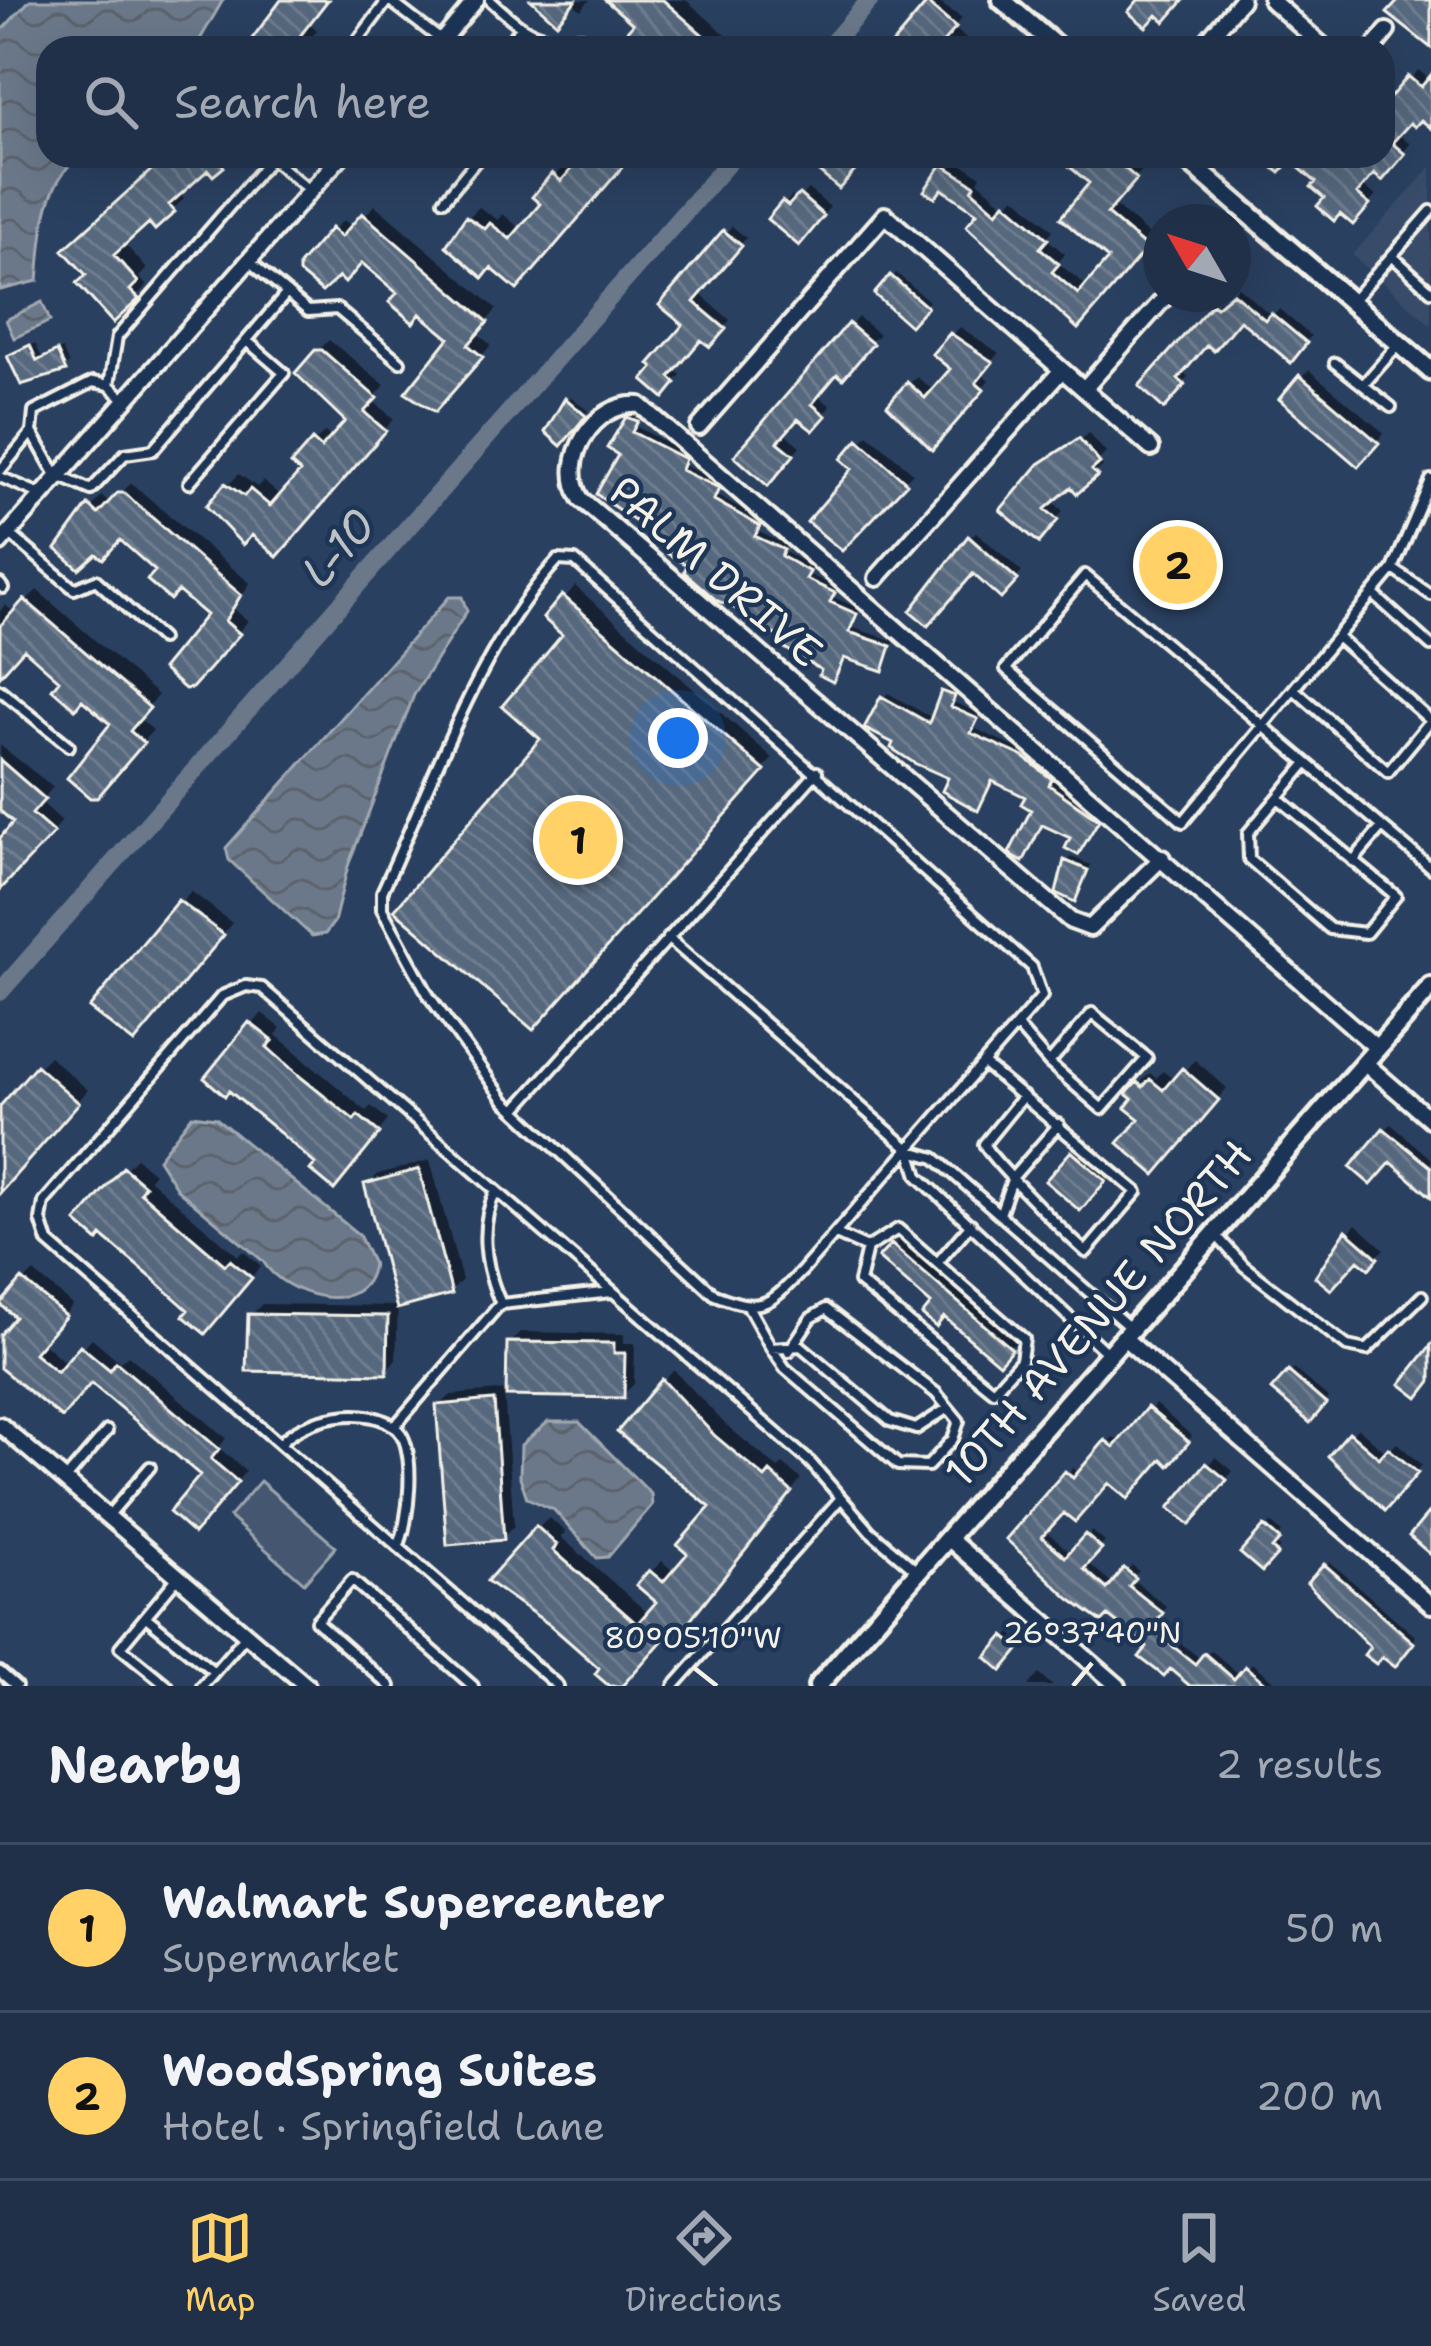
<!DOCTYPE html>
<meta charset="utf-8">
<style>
:root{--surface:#203048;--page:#28384f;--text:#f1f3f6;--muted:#a2a9b4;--line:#3d4b60;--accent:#ffd166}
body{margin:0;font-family:"Shantell Sans",sans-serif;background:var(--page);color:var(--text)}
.compass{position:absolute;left:1143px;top:204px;width:108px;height:108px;border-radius:50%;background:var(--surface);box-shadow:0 12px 48px #0002;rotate:309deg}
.you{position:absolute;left:678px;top:738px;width:42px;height:42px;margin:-30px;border:9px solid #fff;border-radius:50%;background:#1a73e8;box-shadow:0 0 0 18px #1a73e833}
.badge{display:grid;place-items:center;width:78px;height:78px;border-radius:50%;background:var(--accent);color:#111;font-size:39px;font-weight:700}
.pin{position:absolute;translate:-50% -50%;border:6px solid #fff;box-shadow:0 3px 12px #0006}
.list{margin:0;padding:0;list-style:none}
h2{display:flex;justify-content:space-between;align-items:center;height:156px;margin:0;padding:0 48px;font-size:51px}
h2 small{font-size:39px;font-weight:400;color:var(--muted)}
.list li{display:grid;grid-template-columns:78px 1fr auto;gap:36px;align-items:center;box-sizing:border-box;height:168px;padding:0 48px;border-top:3px solid var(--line)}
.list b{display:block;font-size:45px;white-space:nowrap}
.list p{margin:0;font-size:39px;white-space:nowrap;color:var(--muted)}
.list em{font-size:39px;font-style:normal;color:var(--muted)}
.icon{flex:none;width:66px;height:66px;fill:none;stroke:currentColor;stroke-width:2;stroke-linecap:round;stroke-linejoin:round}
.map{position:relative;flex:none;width:1431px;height:1686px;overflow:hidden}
.search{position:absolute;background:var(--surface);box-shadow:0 12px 48px #0002;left:36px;right:36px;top:36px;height:132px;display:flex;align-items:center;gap:30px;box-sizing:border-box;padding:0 42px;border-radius:36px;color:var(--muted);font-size:45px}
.sheet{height:492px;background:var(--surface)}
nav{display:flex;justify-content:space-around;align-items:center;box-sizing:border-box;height:168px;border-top:3px solid var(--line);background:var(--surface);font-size:33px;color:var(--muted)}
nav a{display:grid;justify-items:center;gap:6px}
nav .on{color:var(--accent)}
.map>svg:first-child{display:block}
.built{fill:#374c69}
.grass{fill:#445771;stroke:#9ca4ac;stroke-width:3}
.water{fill:url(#water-waves);stroke:#a1a8b0;stroke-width:3}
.shadow{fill:#0007}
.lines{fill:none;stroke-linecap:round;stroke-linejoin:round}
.canal{stroke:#6a788a;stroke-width:18}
.building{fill:url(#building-back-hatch);stroke:#f4f1e8;stroke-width:3}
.service-casing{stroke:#f4f1e8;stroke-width:16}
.minor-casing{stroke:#f4f1e8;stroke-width:22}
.tertiary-casing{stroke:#f4f1e8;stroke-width:26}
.service{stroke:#1d3557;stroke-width:8}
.minor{stroke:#1d3557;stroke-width:14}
.tertiary{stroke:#1d3557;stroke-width:16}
.ticks{fill:none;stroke:#f4f1e8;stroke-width:4.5}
.labels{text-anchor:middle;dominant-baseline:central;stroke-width:9;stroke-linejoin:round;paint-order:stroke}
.street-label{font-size:42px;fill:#f4f1e8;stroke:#1d3557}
.water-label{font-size:45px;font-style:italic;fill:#bdc1c2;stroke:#1d3557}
.ticks-label{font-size:30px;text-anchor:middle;fill:#f4f1e8;stroke:#1d3557;stroke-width:9;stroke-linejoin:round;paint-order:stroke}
</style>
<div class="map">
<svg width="1431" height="1686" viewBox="0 0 1431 1686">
<defs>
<pattern id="water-waves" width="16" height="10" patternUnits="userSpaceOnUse" patternTransform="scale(3)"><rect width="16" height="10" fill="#6a788a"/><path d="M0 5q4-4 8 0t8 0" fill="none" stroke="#5b626b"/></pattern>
<pattern id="building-back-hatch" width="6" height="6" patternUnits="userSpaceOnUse" patternTransform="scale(3)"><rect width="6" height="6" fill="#56677d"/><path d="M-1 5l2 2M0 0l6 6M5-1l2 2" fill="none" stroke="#6f7d8f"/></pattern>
</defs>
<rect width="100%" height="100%" fill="#2a4060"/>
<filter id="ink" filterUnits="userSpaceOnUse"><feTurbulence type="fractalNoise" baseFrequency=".00833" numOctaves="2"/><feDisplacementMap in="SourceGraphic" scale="24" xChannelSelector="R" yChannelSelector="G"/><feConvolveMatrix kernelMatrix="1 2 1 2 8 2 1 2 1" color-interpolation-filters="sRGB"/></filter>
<g filter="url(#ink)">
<path class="built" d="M1431,167V325L1352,255Z"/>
<path class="grass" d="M260,1481L336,1547L304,1583L229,1517Z"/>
<path class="water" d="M30,0H223L195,48H48V156H79C42,186 42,237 38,281L0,290V32Z
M42,302L50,321L14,338L6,320Z
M449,597H462L467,611L414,695L348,866L334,922L325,934L312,936L229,860L226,848Z
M192,1115L216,1118L359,1235L373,1264C365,1321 282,1295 263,1261L177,1189L158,1159Z
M548,1422H579L651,1494L652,1505L608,1557L597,1558L554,1510L527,1498L520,1477L521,1445Z"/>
<path class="shadow" d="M285,0H326L309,23L317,30L303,48H248Z
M538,0H590L581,10L574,4L557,19Z
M609,0H686L732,40L725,48H649L637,24Z
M935,0L962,18L954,28L977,48H893Z
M1418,70L1431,80V124L1422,116L1410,119L1398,134L1410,144L1389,169L1375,171L1362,185L1376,196L1353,221L1291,157L1266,156H1383V120Z
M170,156H231L214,172L208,166L179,193L184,199L155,226L149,219L123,242L147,269L139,277L147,286L113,319L81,283Z
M586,156H630L527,275L468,218L479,207L498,220L503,214L522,230L545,204L554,176L565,165L573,172Z
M887,156H914L904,167Z
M1062,156H1128L1143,169L1113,204L1153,238L1086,317L982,212L944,166L952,158L981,176L978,181L1006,206L1015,196L1053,230L1046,238L1065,254L1058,263L1088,287L1112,258L1094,183Z
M808,189L830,207L806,234L771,219L792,196L797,200Z
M375,205L497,309L477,333L491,345L446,397L453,338L333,230L344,220L353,228Z
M732,226L746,238L699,293L730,320L710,343L702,336L674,369L681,375L663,394L687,324L664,304Z
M896,273L929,301L910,322L878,293Z
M1238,287L1272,316L1279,309L1311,336L1291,359L1240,316L1207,341L1181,371L1188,377L1164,405L1143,386L1219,300L1223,304Z
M858,317L879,334L817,395L831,406L820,419L799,415L784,433L800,446L776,474L738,456Z
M960,327L999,353L981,374L989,380L939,438L909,384L917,377L935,392L954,369L953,335Z
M329,340L385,385L372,400L394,419L287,542L252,532L243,541L210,512L228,485L239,474L257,487L263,481L282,497L305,471L314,442L325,432L333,439L350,420L317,352Z
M35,343L42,358L62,349L69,364L65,369L11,356Z
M1309,370L1384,433L1366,455L1301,377Z
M571,397L588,411L561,442L560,409Z
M633,414L640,417L635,426L688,454L683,465L721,483L717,495L763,521L757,531L786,545L783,551L812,567L808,574L837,588L833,597L860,609L851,627L894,641L887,663L882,667L846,655L832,678L794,640L751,612L676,546L654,536L657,530L623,513V453Z
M1089,433L1106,453L1098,461L1103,466L1077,490L1072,482L1051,500L1063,511L1047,531L1004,510L1067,443L1072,448Z
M868,434L913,473L842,547L856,469L845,459Z
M131,483L250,583L234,609L248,621L203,673L210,615L160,570L120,536L96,550L59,548L101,496L111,504Z
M976,532L1022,572L1001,595L973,570L970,538Z
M575,586L773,758L544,1016V739L566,634L548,617Z
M37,590L158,695L138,718L153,730L107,783L114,724L24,646L0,659V611L5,605L15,613Z
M948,688L957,692L953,702L980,714L974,728L1029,754L1055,774L1051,779L1101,815L1082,847L1075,836L1043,822L1029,795L993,778L978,807L883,698L888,693L934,719Z
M0,745L53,787L41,802L62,821L0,892V832L5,836L18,822L0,805Z
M1071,857L1091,865L1074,898L1067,862Z
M191,891L232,923L144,1028L181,902Z
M262,1013L281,1028L276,1035L366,1111L371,1106L388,1120L344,1175L320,1163L229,1088L208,1078Z
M49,1056L88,1090L0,1190V1110Z
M1195,1060L1227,1088L1166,1160L1130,1094L1150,1073L1156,1078L1163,1071L1175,1081Z
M1391,1124L1431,1159V1193L1391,1158L1354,1166Z
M1080,1145L1111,1171L1087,1199L1073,1153Z
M136,1158L154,1173L149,1179L187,1212L238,1256L243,1251L261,1266L215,1319L192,1309L125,1169Z
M430,1160L462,1280L451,1291L367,1185L378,1174Z
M1356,1224L1384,1249L1369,1265L1358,1256L1332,1251Z
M900,1239L1018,1340L999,1360L882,1258Z
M34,1272L73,1305L42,1342L68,1365L92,1338L120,1362L128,1355L226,1438L219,1448L246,1471L203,1520L204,1475L92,1380L0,1364V1339L19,1316L24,1281Z
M262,1304L398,1306L396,1360L385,1371L251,1315Z
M521,1332L624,1334V1343H635L634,1384L623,1395L504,1393L514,1526L503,1537L439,1406L451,1395L509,1390L510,1343Z
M1294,1369L1328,1398L1310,1419L1276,1390Z
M674,1370L726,1425L778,1468L783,1464L801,1479L695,1611L680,1618L613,1686L538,1528L549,1518L566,1532L561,1537L649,1614L660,1602L651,1572L662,1561L675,1573L691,1554L714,1506L664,1381Z
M1155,1404L1192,1436L1174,1457L1162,1456L1109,1479L1064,1509L1045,1530L1072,1554L1092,1531L1105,1542L1087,1562L1114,1585L1132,1565L1139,1571L1132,1579L1166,1606L1154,1622L1202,1660L1211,1650L1241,1676L1252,1663L1279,1686H1194L1010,1538L1073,1468L1080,1474L1113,1437L1121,1443Z
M1358,1428L1387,1453L1397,1443L1422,1465L1392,1500L1332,1456Z
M1216,1457L1233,1471L1197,1513L1173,1507Z
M1271,1523L1282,1533L1274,1543L1280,1548L1262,1568L1245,1552Z
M1330,1562L1416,1637L1399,1659L1374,1646L1311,1583Z
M1011,1633L1023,1643L1002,1667L990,1657Z
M1039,1674L1053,1686H1028Z"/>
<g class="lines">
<path class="canal" d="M828,48L870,0
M0,992L734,156"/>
</g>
<path class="building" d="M281,0H328L300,36L317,48H245Z
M531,0H576L557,23Z
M605,0H663L718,48H644L626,32L633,24Z
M1138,0H1184L1165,22L1157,15L1146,27L1128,12Z
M1399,0H1431V48L1387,13Z
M927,3L956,28L938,48H889Z
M1431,75V128L1421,120L1415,127L1410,123L1392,143L1405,154L1382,181L1374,174L1357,194L1370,205L1353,225L1340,214L1334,221L1317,206L1324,198L1311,187L1316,182L1291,161L1280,173L1259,156H1383V106L1408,76L1421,87Z
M167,156H224L219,160L224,167L213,176L208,170L169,205L175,212L155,230L149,223L114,255L138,282L130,290L139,299L113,323L77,283L86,275L63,250Z
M583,156H616L625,164L517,290L491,268L483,278L446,246L466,216L485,229L490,223L510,239L540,204L532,197L552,173L561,181Z
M800,156H868L839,189Z
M1057,156H1111L1137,179L1107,214L1147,248L1078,329L966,226L977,213L942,189L935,198L924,191L942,164L975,185L972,190L997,212L1005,202L1048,239L1040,248L1059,264L1052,272L1078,294L1108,259L1060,218L1089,183Z
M799,194L824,216L799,246L767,219L782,201L788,206Z
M362,213L488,322L468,345L483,357L435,412L405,393L449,338L420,314L413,323L389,302L397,293L362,263L345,283L339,277L322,292L299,273V265L331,228L341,237Z
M723,230L742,246L694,302L726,329L710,347L701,340L670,377L676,383L664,398L643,380L653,368L649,364L683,325L659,305Z
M890,275L927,307L910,326L874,294Z
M1233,293L1265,320L1271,313L1307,343L1291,363L1240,320L1214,351L1207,345L1178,379L1185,385L1164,409L1139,386L1212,304L1216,307Z
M848,323L873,344L843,379L837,374L812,404L826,416L813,431L798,419L778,442L794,455L768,486L734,456Z
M950,333L993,362L976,383L984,390L932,450L887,405L907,382L925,398L950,369L932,354Z
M30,345L37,361L57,351L66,371L21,385L7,356Z
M315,350H322L377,398L364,412L386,431L277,557L252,535L243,545L206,506L225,483L244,496L250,489L270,506L300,472L291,464L312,440L321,448L345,421L295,373Z
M1299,375L1379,443L1358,467L1279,399Z
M565,398L586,416L561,446L545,432Z
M626,417L638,421L632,432L685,459L681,470L719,488L714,500L760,526L755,536L784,550L781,556L810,572L806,579L835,593L830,602L857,614L849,632L891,646L883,671L844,658L833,682L819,675L821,670L785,648L790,641L743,621L747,614L716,600L684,572L687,565L668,554L672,547L596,494L618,455L607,448Z
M1079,438L1100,463L1092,470L1098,476L1077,494L1071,487L1045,509L1058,520L1039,543L1000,510L1039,464Z
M858,439L907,483L842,551L807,522L852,469L841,459Z
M117,493H124L241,595L225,621L240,634L192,688L185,689L162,669L206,615L178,591L170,600L147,580L155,571L120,540L103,559L96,554L79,569L56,549L88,505L98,514Z
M968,536L1018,580L1001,599L973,574L928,626L910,611Z
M562,595L765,771L533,1030L394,910L540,739L502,706L562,635L543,618Z
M24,599L150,708L130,731L144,743L97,798H90L67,778L110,724L82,700L75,709L52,689L59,680L24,649L0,676V626Z
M941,691L955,696L951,707L978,719L971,733L1024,757L1052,779L1049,785L1099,820L1078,855L1065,848L1070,838L1042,825L1023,862L1014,857L1009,853L1031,810L1021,804L1025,797L992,781L978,811L942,791L948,778L914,763L891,748L893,743L864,728L881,696L929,723Z
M0,760L45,799L32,814L54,833L0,890V838L13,822L0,811Z
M1064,860L1088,870L1075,902L1056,893Z
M178,900L224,935L134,1043L89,1008Z
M249,1022L273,1041L267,1047L302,1078L354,1120L358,1115L380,1133L334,1190L310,1170L315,1164L280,1133L229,1091L225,1096L204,1078Z
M36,1065L79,1103L0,1193V1106Z
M1182,1068L1219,1100L1155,1175L1118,1143L1139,1119L1125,1108L1132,1099L1126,1094L1137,1082L1143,1087L1150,1079L1163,1090Z
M1383,1128L1431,1167V1197L1391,1162L1371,1185L1350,1167Z
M1071,1151L1106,1181L1080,1211L1045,1181Z
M123,1167L145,1186L140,1192L176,1223L225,1265L230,1260L252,1278L205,1334L183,1316L188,1310L152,1278L102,1236L98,1241L76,1222Z
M419,1169L452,1294L397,1309L364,1184Z
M1346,1230L1378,1258L1369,1269L1358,1260L1331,1290L1315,1277Z
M891,1244L1012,1349L999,1364L944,1317L936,1327L922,1315L931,1304L878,1258Z
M22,1279L66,1316L34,1353L57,1372L80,1345L110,1370L116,1362L219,1449L211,1459L238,1482L194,1534L169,1512L200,1475L91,1383L62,1418L0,1368V1335L15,1317L0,1304Z
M248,1314L388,1316L387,1374L246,1371Z
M507,1342L614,1343V1353H625L624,1398L506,1396Z
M1431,1345V1381L1418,1398L1400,1384Z
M1288,1371L1326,1404L1310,1423L1271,1390Z
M662,1379L715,1436L765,1478L770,1472L792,1492L685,1626L679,1622L622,1686H609L595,1674L599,1668L550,1625L487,1581L536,1526L557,1545L553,1550L637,1624L656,1602L636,1585L649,1570L663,1582L687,1554L677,1545L710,1507L617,1432Z
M494,1400L504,1540L447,1545L436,1405Z
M1147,1407L1189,1442L1169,1466L1162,1459L1128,1499L1109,1483L1075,1522L1064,1513L1042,1537L1065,1557L1085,1534L1102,1549L1084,1569L1107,1589L1124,1568L1136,1578L1129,1586L1163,1613L1151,1629L1195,1664L1204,1653L1234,1679L1245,1666L1268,1686H1190L1170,1669L1164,1676L1139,1657L1147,1647L1108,1616L1102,1622L1070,1599L1006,1539L1065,1471L1073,1478L1105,1440L1114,1447Z
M1349,1432L1379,1458L1388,1448L1418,1473L1385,1511L1328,1456Z
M1206,1463L1227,1480L1190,1525L1169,1508Z
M1431,1510V1555L1409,1536Z
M1264,1526L1280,1540L1272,1549L1278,1554L1262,1572L1240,1553Z
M1324,1564L1414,1643L1395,1667L1382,1657L1376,1664L1364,1655L1370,1647L1307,1583Z
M1004,1636L1020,1649L1002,1671L986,1657Z"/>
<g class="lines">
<g class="service-casing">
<path id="service" d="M389,0L441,40
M490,0C523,30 535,42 581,37L593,48
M352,48L388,0
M503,48L521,28
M272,159L310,191
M444,200L480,156
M1392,256L1431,291
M250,262L308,311L337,309L400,362
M1353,300L1431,211
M1335,363L1391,407
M1363,385L1398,345
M125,400L109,385L117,337L273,156
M32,432L56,475L91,490L125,454L153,450L287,293
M0,471L32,432L34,412L93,382L109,385
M0,477L40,494
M1431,480L1393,569L1183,822L1006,669L1085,575L1431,868
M189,483L284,373L247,341
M10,534L74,589L96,580L161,639
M558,560L575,561L1032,967L1042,996L803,1270C769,1305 763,1314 715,1295L505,1101L429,996L382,909V892C431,786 479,645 558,560Z
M1393,569L1431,595
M0,584L3,588
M1373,594L1431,646
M1338,638L1431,721
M0,690L69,746
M1295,690L1388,772L1431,720
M1278,798L1396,896L1366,933L1330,929L1249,859L1248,833L1306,764
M1353,861L1382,827
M668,938L911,1151L935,1158L1130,1328
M1019,1028L1049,1063L1102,1109L1147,1058L1092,1013L1049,1063
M986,1066L1137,1192L1086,1252C1071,1239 986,1155 984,1144L1023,1096
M515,1110L817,772
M911,1153L918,1176L1108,1354
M496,1191C478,1226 485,1269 501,1304L612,1292
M1000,1214L1013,1177L1059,1124
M836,1234L867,1248L898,1229L1024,1339L1021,1360L993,1391L859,1282L867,1248
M1216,1235L1244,1266L1347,1346L1367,1350L1422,1296
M938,1262L971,1224
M749,1308L771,1348L801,1346L890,1421L916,1429L948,1408
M771,1348L785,1368L898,1465L928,1466L953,1439L959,1421L936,1393L826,1309L811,1318L789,1351
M395,1426L500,1304
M280,1444C302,1417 371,1402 398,1430C417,1449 409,1524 398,1547
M65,1480L107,1431
M109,1515L150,1467
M146,1617L214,1672
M0,1672L16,1686
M168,1686L120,1647L178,1577
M202,1686L247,1634
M390,1686L316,1621L352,1580L473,1686
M558,1686L48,1242L41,1220L44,1202L222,996L246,986L262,988L810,1462L870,1531L918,1572
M674,1686L841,1498"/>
</g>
<g class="minor-casing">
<path id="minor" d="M1271,0L1325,48
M436,48L476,0
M1201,48L1241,0
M1373,48L1387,31
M1084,389L1168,294
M699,427L885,215L1151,448
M0,543L341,156
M877,578L1062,370
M1162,858L1090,928L1071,921L581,499C557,461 594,401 640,405L1378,1049
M1365,1063L1431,1120
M1124,1338L1431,1605
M0,1425L307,1686
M948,1538L1118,1686"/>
</g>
<g class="tertiary-casing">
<path id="tertiary" d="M1002,0L1058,48
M1182,156L1431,371
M818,1686L1431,987"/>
</g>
<use href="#service" class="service"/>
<use href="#minor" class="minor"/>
<use href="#tertiary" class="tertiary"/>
</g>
</g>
<path class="ticks" d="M693,1667L717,1686M1073,1686L1092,1663"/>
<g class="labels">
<g class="street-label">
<text transform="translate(716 571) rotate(41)">PALM DRIVE</text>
<text transform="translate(1098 1313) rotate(-49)">10TH AVENUE NORTH</text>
</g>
<g class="water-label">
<text transform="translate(338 548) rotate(-49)">L-10</text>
</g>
</g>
<g class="ticks-label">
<text x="1092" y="1643">26°37'40"N</text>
<text x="693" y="1648">80°05'10"W</text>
</g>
</svg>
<svg class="compass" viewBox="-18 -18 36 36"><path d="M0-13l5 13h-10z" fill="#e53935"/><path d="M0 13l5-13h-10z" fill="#a2a9b4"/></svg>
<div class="you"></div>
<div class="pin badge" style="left:578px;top:840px">1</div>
<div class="pin badge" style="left:1178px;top:565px">2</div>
<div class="search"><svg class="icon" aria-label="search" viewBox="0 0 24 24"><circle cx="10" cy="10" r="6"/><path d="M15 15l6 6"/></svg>Search here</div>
</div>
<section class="sheet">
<h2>Nearby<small>2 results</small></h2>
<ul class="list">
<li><span class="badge">1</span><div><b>Walmart Supercenter</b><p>Supermarket</p></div><em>50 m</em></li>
<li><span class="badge">2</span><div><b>WoodSpring Suites</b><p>Hotel · Springfield Lane</p></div><em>200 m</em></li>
</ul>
</section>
<nav>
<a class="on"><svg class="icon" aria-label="map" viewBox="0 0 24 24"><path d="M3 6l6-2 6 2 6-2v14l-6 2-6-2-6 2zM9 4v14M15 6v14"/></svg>Map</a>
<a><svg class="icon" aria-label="directions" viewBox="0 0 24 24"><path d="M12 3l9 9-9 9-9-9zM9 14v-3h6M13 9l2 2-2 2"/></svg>Directions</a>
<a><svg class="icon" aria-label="saved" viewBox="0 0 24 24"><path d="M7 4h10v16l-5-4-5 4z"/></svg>Saved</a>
</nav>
